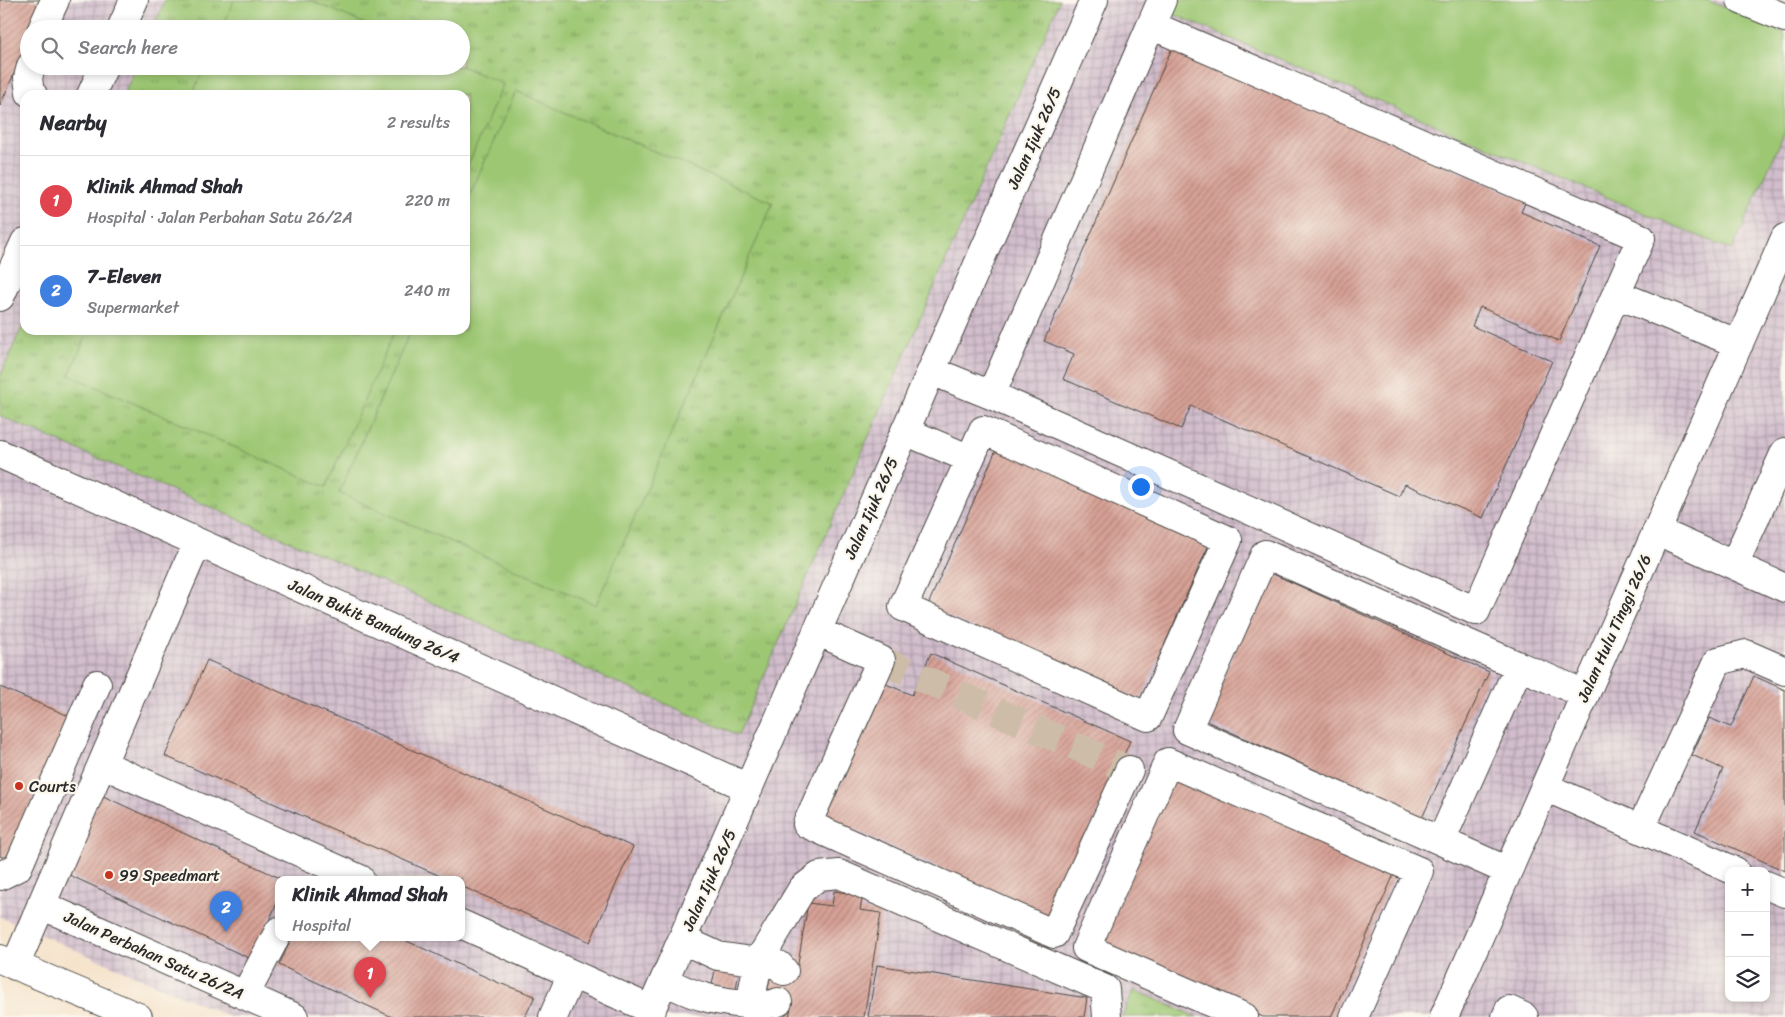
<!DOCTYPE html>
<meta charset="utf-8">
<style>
:root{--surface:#fff;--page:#f7f7f7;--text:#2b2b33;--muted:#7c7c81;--line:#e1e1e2;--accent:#c8321e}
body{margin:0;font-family:Sriracha,sans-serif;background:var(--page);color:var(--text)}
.controls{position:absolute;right:15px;bottom:15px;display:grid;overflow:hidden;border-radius:10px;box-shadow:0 2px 8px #0003}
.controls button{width:45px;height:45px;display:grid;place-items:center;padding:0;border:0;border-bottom:1px solid var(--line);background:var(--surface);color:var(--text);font:25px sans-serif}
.you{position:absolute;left:1140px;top:486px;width:18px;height:18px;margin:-12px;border:4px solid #fff;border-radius:50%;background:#1a73e8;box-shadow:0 0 0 8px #1a73e833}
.badge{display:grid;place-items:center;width:32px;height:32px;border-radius:50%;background:var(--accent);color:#fff;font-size:16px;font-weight:700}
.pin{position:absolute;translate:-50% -41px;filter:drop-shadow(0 1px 2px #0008)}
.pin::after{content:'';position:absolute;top:26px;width:18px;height:15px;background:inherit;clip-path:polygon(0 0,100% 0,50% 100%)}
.popup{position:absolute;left:275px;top:876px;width:190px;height:65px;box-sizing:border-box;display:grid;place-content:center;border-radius:10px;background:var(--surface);filter:drop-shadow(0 1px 4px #0005);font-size:16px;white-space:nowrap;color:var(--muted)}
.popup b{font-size:19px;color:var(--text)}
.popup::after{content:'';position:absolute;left:50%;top:100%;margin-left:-10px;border:10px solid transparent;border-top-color:var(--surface)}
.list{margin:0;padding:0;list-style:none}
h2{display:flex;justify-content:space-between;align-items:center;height:65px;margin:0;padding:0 20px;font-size:21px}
h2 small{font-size:16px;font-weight:400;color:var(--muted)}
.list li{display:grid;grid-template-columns:32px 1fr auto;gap:15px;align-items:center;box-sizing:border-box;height:90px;padding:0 20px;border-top:1px solid var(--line)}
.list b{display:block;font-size:19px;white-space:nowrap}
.list p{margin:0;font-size:16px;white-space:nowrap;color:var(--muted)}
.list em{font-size:16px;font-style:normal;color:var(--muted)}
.icon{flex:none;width:28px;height:28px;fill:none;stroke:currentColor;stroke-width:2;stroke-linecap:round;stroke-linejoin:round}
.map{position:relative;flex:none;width:1785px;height:1017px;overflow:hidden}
.search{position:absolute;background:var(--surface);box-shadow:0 2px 8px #0003;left:20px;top:20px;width:450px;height:55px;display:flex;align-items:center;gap:12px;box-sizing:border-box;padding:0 18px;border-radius:28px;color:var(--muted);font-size:19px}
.panel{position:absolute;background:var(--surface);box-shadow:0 2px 8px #0003;left:20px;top:90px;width:450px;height:245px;border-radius:15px}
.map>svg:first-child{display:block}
.industrial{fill:url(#industrial-grid);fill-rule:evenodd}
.grass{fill:url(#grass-tufts);stroke:#64794f}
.garden{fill:#9dc773;stroke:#64794f}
.building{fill:url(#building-hatch)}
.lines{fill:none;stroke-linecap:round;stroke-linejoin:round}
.minor-tunnel{stroke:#cdbda8;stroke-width:28;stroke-dasharray:28 14;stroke-linecap:butt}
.minor-casing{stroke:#494642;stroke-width:30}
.minor{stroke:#fff;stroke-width:28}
.poi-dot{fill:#c8321e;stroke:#fbf7ec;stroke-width:2}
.labels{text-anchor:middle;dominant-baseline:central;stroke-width:4.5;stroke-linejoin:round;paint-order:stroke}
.street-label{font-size:16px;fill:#2b2b2b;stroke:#fbf7ec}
.poi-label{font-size:16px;fill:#2b2b2b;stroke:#fbf7ec;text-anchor:start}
</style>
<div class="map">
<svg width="1785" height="1017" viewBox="0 0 1785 1017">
<defs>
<pattern id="industrial-grid" width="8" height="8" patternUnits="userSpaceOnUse" patternTransform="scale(1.25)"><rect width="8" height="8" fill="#d1bdcc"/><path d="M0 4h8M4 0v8" fill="none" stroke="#aa9aa6"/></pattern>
<pattern id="grass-tufts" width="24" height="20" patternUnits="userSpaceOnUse" patternTransform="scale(1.25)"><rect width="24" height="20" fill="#9dc773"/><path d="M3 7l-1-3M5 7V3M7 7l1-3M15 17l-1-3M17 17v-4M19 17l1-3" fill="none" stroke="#80a25f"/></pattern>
<pattern id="building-hatch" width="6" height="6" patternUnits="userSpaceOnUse" patternTransform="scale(1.25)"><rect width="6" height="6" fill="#d7a196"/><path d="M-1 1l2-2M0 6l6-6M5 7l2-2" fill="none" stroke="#af837b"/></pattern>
</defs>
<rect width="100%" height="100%" fill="#fbf7ec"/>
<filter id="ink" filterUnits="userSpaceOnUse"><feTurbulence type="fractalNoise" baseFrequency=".02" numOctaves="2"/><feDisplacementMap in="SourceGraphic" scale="10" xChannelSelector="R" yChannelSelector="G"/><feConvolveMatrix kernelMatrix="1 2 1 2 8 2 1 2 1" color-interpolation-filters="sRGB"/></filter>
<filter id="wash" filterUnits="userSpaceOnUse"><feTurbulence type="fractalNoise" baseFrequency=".0096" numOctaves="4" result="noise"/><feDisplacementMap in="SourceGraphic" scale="20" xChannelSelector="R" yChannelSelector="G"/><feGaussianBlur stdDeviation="1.12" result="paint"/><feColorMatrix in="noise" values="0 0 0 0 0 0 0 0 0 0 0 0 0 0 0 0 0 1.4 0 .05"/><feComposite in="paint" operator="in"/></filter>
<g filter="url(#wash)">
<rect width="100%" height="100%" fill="#f5e1c7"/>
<path class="industrial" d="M0,0H1785V1017H230L0,917ZM29,29H461V66H29ZM25,95H465V330H25ZM1729,871H1766V998H1729ZM279,879H461V937H279Z"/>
<path class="grass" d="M165,0H1060L738,735L0,416V377L25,320V330H465V95H124L136,66H461V29H153Z
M1134,990L1197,1017H1122Z"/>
<path class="garden" d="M234,0H310L376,29H222Z
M1173,0H1707L1785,33V132L1732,250L1168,12Z
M205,66H461L503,84L465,172V95H192Z
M516,91L773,203L596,605L339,493L411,330H465V206Z
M89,330H395L326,487L69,375Z"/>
<g id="blocks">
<path class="building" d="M0,0H46L29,29V39L0,106Z
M1172,48L1526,201L1521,212L1600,246L1559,341L1480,307L1472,326L1552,361L1483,518L1405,484L1399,496L1191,406L1181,429L1063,379L1074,354L1044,341Z
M997,448L1210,542L1140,700L927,607Z
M1271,573L1489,672L1422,818L1204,720Z
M931,653L1130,741L1051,917L826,817L886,684L912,695Z
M207,660L633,847L590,942L461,886V879H447L165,756Z
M1754,676L1785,690V871L1695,831L1723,769L1692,755L1709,718L1731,727Z
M0,687L69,716L7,859L0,856Z
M1175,775L1395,872L1331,1017H1263L1100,946Z
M101,795L282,879H279V899L251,959L65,873Z
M834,891L863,895L860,910L881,913L864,1017H789L792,1003L766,999L771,972L796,976L808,903L832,906Z
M292,937H398L499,983L535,996L525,1017H392L279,965Z
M716,965L739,970L736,989L712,985Z
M877,965L1087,998L1084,1017H868Z"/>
</g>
</g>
<g filter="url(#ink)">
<use href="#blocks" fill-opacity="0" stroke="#494642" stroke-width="1"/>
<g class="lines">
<path class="minor-tunnel" d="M881,660L1129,770"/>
<g class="minor-casing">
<path id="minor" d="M1741,0L1785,18
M1151,25L1641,238L1476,611L991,395Z
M1151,25L1162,0
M42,29L55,0
M121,29L134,0
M31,66L28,78L30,93L33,95
M91,95L104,66
M1616,294L1739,344
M0,297L25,242
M932,371L991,395
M983,430L1228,540L1148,717L903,607Z
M905,431L970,459
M0,454L749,788
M1657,531L1785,588
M1734,565L1785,452
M817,631L881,660L807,824L1054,934L1129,770
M102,764L360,879
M1545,787L1735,871
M1641,828L1718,661L1746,654L1785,671
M1441,841L1187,730L1265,554L1519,666
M1508,871L1441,841L1519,666L1585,694
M0,876L18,867L97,684
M1766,885L1785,893
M41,905L294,1017
M461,924L652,1010
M683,940L718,956L779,965L784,971
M0,959L138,1017
M15,966L197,543
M664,981C676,986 688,993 701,996C716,1001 765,1009 778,1002
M245,995L279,931
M750,1005L758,962L802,889L819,876L839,874L1105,989L1107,1017
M553,1017L572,974
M648,1017L1094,0
M1244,1017L1086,948L1168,762L1419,871L1354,1017
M1444,1017L1785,238
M1506,1017L1509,1010L1524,1017"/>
</g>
<use href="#minor" class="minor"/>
</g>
</g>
<g class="poi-dot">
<circle cx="19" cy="786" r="5"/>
<circle cx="109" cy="875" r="5"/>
</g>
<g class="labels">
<g class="street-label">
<text transform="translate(1034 138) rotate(-66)">Jalan Ijuk 26/5</text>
<text transform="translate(871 508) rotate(-66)">Jalan Ijuk 26/5</text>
<text transform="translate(374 621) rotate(24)">Jalan Bukit Bandung 26/4</text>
<text transform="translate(1614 628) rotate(-66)">Jalan Hulu Tinggi 26/6</text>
<text transform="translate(709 880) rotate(-66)">Jalan Ijuk 26/5</text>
<text transform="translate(154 955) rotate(24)">Jalan Perbahan Satu 26/2A</text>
</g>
<g class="poi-label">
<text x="29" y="786">Courts</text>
<text x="119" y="875">99 Speedmart</text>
</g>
</g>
</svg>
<div class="controls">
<button>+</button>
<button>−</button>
<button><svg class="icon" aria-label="layers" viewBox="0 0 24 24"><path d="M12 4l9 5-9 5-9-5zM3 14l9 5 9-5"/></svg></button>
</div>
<div class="you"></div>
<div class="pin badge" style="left:370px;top:998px;background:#e0444e">1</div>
<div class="popup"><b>Klinik Ahmad Shah</b>Hospital</div>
<div class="pin badge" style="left:226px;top:932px;background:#3f7fe0">2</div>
<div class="search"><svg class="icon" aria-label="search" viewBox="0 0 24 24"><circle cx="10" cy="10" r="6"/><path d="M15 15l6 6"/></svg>Search here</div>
<section class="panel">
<h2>Nearby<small>2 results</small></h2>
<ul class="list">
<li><span class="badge" style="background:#e0444e">1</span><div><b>Klinik Ahmad Shah</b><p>Hospital · Jalan Perbahan Satu 26/2A</p></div><em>220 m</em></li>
<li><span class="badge" style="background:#3f7fe0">2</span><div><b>7-Eleven</b><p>Supermarket</p></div><em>240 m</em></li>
</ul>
</section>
</div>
